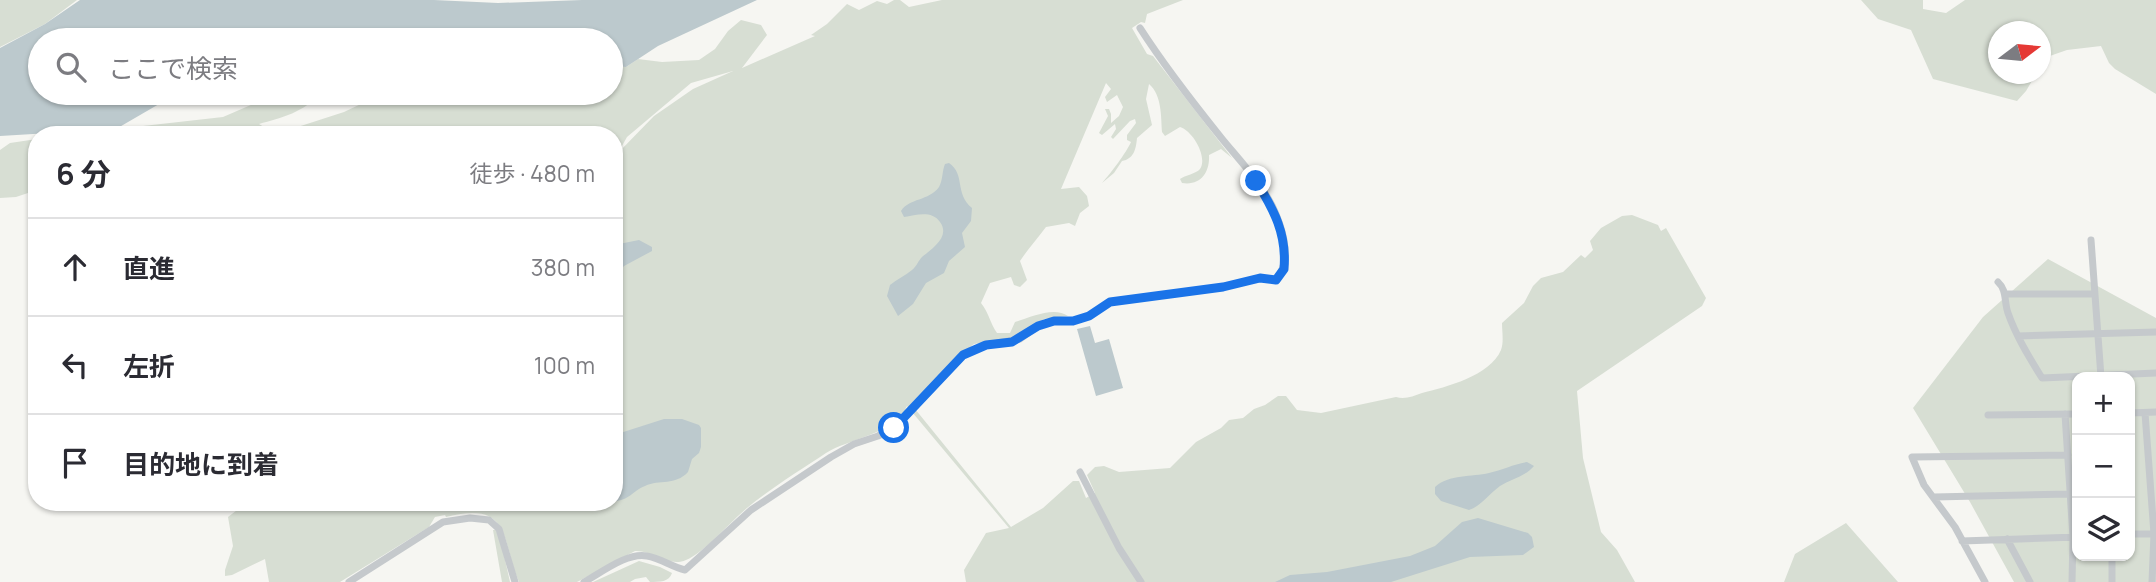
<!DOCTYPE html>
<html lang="ja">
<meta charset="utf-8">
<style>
:root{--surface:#fff;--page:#f2f2f3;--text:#2b2b33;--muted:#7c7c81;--line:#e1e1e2}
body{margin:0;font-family:Manrope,"Noto Sans JP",sans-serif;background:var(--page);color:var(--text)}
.controls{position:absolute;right:21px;bottom:21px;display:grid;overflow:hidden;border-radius:14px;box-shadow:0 2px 5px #0004}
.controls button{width:63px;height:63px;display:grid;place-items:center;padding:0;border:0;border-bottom:2px solid var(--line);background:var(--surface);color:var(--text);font:35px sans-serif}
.compass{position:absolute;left:1988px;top:21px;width:63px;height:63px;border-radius:50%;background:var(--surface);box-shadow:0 2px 5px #0004;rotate:74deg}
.stop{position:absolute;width:21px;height:21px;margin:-16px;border:5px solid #1a73e8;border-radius:50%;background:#fff}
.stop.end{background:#1a73e8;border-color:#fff;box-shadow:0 2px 7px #0008}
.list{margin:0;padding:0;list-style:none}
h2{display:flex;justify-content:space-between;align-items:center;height:91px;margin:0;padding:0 28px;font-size:30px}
h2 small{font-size:23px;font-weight:400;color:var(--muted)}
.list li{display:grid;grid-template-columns:46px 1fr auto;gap:21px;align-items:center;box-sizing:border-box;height:98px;padding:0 28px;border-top:2px solid var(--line)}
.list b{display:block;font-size:26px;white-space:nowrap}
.list em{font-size:23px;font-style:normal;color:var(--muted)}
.icon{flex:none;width:38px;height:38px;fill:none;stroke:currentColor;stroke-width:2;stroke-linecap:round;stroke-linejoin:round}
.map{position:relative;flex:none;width:2156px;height:582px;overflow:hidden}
.search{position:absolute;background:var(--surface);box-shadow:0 2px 5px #0004;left:28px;top:28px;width:595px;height:77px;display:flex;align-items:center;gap:18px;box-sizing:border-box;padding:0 24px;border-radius:38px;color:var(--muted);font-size:26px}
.panel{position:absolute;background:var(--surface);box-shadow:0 2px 5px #0004;left:28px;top:126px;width:595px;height:385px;border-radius:28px}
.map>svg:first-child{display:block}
.green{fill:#d7ded3;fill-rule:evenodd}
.water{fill:#bcc9cd}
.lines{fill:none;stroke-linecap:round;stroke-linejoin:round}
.minor{stroke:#c5c9cc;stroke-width:7}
.route{stroke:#1a73e8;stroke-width:9}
</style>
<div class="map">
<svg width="2156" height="582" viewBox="0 0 2156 582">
<rect width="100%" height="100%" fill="#f6f6f2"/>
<path class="green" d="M0,0H77L45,24L0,47Z
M894,0H900L909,7L942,0H1183L1147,14L1145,23L1141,22L1132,28L1147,54L1153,56L1232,158L1221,149L1209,155C1210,172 1201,186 1182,183L1180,179C1185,175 1196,174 1200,169C1208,157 1193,131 1180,127L1165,136L1162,132C1161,117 1162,95 1149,84L1146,99L1152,125L1137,138C1136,149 1134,159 1122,161L1114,173L1102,183C1111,173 1126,153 1131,142L1127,140V135L1136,123L1135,119L1130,121L1113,139L1111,137L1116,129L1115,124L1102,135L1099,133L1108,116L1105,109H1109L1111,114V123L1119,116L1123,107L1117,95L1107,102L1105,97L1111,89L1106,83L1061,189L1079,187L1087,196L1089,206L1080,213L1075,226L1069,223L1046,227C1037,239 1028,249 1020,261L1027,280L1020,287L1014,285L1011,277L990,283L981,303C989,313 990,323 997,333H1010L1015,322C1031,317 1054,306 1068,316L1044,319L1012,338L974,344L954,359L911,404L1011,527L1043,508L1073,481H1079L1086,498L1095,493L1087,475L1095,467L1104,466L1119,472L1170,468L1196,442L1221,428L1229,420L1243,418L1254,409L1265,405L1278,396H1286L1297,410L1321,413L1396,397C1405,400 1413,396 1422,393C1446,387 1490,376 1501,350C1504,342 1502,331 1502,323L1524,303L1533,286L1541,278L1563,272L1581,255L1585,258L1593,250L1590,241L1601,228L1622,216L1632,215L1658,225L1661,231L1666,228L1706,298L1702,306L1577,391L1583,458L1601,532L1617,550L1635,582H966L964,570L986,533L1009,528L907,406C895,434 848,439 826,453C802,469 771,488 747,508C731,521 704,553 686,560C669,568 653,550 635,551L577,582H519C501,540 512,500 446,517L445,515L435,517L429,527L340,582H269L265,559L232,575L225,576V570L233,546L228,517L241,507L242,502H614V135H63L223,117L260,101L271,93H320C305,112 281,118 259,124L276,134L344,112L384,93H611V65L626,67L638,59L662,62L699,60L715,49L728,31L741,20L761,25L767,35L742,68L815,36L811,35L827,24L847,4L859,10L877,1L887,4ZM733,71L693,89L654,116L618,153L627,137L691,83Z
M1861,0H1923V9L1946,13L1965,0H2156V94L2115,69L2109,63L2101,46L2067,50L2044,58L2041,64L2040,32H1998V74H2036L2026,91L2017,101L1933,79L1911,30L1878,19Z
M37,139V190L16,197L0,198V150L10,143Z
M2048,259L2156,318V582H2014L1970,502L1913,408L1983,317ZM2077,377H2130V556H2077Z
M1846,523L1898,582H1784L1795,554Z
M493,530H496L501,542L510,582H502Z
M639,561L660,567L672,573C669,582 660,582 650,582L646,577L635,579L630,582H593Z"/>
<path class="water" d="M80,0H434L498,3L582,0H757L658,46L626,67L611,66V40H40V93H178L116,129L0,136V48L45,24Z
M945,164L949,163C966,175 954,193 972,208L971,221L962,233L965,247L949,261L944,273L926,283L913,304L898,316L887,296L890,285C897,279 905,276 912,270C917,266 918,261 922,257C931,249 951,237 940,222C932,210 916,215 904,217L901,211C909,198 929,201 939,187C943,180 942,171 945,164Z
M639,240L652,247V251L624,266L614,279V245Z
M1090,326L1095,343L1109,339L1123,388L1096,396L1077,329Z
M664,419H682L699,425L701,428V447L699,453L692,459L688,472C675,486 660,479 645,486C632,491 629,501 614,501V435Z
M1527,462L1534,466C1526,476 1511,479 1500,486C1489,494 1481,506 1469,510L1441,501L1435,494V487C1449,474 1472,477 1489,473C1502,470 1514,464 1527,462Z
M1478,518L1528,533L1532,537L1534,547L1523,555L1470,557L1391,582H1275L1290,575L1327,572L1410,556L1435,546L1462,522Z"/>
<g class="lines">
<path class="minor" d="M2091,240L2101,377
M1998,282C2007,290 2004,302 2008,313C2016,336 2029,357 2042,378L2156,373
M2005,294H2095
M2018,336L2156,332
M2130,413L2156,412
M2145,413L2154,534L2152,582
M2065,414L2073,537L2072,582
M1988,415L2077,414
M1080,472L1119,548L1141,582
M1934,497L2070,494
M2130,534H2155
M2007,539L2030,582
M1962,541L2077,537
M2112,556V582
M349,582L443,522L470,518L489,520L499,529L515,582
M584,582C601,573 627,552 647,556C660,558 672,567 685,570L751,510L831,457L854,444L878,436L894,428L963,355L986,345L1020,339L1038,326L1054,321H1073L1089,316L1110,302L1223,287L1260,278L1276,280C1291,261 1285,236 1276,214C1265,187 1242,163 1223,140C1194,104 1165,67 1140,28
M1985,582L1955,527L1924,485L1912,457L2068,455"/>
</g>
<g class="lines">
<path class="route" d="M894,428L963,355L986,345L1012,342L1038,326L1054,321H1073L1089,316L1110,302L1223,287L1260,278L1276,280L1284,269C1287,234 1274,210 1256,181"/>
</g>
</svg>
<div class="controls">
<button>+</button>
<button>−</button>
<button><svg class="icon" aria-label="layers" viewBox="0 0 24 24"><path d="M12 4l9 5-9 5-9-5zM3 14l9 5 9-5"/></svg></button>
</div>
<svg class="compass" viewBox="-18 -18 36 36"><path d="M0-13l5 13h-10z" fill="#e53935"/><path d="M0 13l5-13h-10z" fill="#7c7c81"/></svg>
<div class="stop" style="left:894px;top:428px"></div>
<div class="stop end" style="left:1256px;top:181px"></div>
<div class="search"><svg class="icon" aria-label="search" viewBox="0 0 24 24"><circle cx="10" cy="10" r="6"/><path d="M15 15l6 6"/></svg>ここで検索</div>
<section class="panel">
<h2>6 分<small>徒歩 · 480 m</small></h2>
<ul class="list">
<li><svg class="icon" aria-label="ahead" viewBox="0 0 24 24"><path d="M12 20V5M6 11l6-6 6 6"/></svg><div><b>直進</b></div><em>380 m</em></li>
<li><svg class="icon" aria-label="left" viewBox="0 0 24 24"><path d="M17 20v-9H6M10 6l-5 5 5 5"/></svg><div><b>左折</b></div><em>100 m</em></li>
<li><svg class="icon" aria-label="arrive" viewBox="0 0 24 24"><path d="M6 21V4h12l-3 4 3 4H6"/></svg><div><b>目的地に到着</b></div></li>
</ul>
</section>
</div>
